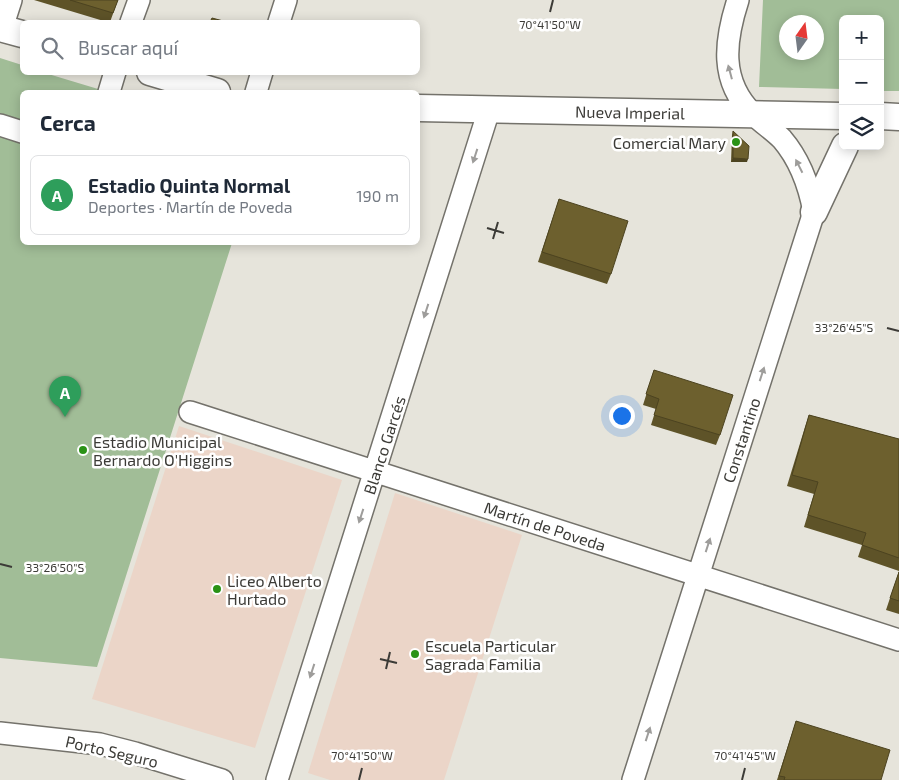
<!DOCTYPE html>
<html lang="es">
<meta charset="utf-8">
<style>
:root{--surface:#fff;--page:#f6f6f7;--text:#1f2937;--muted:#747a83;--line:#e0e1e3;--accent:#2a9216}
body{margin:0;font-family:"Exo 2",sans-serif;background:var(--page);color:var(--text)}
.controls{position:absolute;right:15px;top:15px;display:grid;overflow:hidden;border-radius:8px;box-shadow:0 2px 12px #0003}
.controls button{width:45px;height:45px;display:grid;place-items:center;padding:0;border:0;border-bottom:1px solid var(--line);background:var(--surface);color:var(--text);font:25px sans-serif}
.compass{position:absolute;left:779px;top:15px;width:45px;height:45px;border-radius:50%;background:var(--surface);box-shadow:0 2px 12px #0003;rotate:14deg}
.you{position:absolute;left:621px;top:415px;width:18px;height:18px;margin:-12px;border:4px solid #fff;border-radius:50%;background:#1a73e8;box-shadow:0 0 0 8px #1a73e833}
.badge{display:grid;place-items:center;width:32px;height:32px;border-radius:50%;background:var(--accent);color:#fff;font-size:16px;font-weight:700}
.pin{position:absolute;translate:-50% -41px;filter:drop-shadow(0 1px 2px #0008)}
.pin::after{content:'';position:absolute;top:26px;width:18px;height:15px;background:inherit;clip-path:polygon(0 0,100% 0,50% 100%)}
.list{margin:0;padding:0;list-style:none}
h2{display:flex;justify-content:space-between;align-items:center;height:65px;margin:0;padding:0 20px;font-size:21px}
h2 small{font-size:16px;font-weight:400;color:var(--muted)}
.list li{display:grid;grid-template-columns:32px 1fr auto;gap:15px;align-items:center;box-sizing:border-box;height:80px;margin:0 10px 10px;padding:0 10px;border:1px solid var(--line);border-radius:8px}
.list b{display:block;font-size:19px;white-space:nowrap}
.list p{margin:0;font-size:16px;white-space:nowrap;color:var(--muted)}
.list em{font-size:16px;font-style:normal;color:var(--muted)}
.icon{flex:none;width:28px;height:28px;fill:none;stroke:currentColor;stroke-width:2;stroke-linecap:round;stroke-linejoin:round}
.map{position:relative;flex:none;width:899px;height:780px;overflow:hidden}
.search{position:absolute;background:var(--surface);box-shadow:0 2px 12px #0003;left:20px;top:20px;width:400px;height:55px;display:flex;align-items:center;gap:12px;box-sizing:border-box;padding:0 18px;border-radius:8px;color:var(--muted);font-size:19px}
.panel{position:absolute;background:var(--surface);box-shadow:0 2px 12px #0003;left:20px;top:90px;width:400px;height:155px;border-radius:8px}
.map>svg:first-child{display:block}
.education{fill:#ebd5c8}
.green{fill:#a1bd97;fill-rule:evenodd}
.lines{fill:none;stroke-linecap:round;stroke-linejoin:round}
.minor-casing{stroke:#74726b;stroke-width:24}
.major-casing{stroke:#74726b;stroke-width:29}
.minor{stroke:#fff;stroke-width:21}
.major{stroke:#fff;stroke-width:26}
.wall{fill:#5e5328}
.shaded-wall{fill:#4c4320}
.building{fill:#6d602e;stroke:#4c4320}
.oneway{fill:#9e9d9b}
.ticks{fill:none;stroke:#3c3b37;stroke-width:2}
.poi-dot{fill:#2a9216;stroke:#fff;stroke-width:2}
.labels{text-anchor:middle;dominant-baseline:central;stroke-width:5;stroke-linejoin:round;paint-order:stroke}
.street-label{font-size:16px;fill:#3c3b37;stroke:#fff}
.poi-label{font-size:16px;fill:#3c3b37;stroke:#fff;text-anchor:start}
.ticks-label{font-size:12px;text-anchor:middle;fill:#3c3b37;stroke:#fff;stroke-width:5;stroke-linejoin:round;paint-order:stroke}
</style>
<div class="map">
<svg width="899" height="780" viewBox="0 0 899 780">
<rect width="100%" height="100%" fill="#e6e4db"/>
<path class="education" d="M179,426L342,480L255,748L92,699Z
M395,493L522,535L444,780H330L308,773Z"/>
<path class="green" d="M763,0H899V91H880V19H843V89L759,87ZM786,22H816V52H786Z
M0,58L22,65V72L45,73L108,92H22V242L232,243L97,667L0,658Z"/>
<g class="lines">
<g class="minor-casing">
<path id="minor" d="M131,22L139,0
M279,22L286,0
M2,28L11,0
M109,92L115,72
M256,92L262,72
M0,125L22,132
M190,412L899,640
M0,733L100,744L135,753L222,780
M277,780L489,110
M633,780L814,212C809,185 800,160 782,139C773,130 762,123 753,114C719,81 725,40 738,0"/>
</g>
<g class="major-casing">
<path id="major" d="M0,28L22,34
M150,72L217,92
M418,108L843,116
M880,116L899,117
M814,212L845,146"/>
</g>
<use href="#minor" class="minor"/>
<use href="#major" class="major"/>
</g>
<path class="wall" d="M34,0H118L110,22H107Z
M733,131L747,162H731L732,135Z
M559,199L611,274L607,284L538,262Z
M654,370L720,435L716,445L651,425L656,409L643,405Z
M809,415L899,439V571L858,557L862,545L804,527L814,494L787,486L805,427Z
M899,571V614L886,610Z
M796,721L881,780H777Z"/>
<path class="shaded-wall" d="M733,158L748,159L747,162H731Z"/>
<path class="building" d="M70,0H118L113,13Z
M212,18L227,22H210Z
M733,131L749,146L748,159L733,158Z
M559,199L628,221L611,274L542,252Z
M654,370L733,395L720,435L654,415L659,399L646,394Z
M809,415L899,439V558L862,545L866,533L808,515L818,482L792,475Z
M899,572V601L890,598Z
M796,721L890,750L881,780H784L785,777L779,776Z"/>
<defs><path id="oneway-solid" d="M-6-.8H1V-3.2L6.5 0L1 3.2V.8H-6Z" transform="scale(1.25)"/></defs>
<g class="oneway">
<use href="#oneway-solid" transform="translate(730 72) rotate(-105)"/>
<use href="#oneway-solid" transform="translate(475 156) rotate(108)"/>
<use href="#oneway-solid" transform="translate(799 166) rotate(-117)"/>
<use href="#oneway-solid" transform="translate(426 311) rotate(108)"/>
<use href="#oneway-solid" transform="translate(762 374) rotate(-72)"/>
<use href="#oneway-solid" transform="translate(361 516) rotate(108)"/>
<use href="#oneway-solid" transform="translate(708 545) rotate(-72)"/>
<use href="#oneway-solid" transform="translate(312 671) rotate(108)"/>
<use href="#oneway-solid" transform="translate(648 734) rotate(-72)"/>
</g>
<path class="ticks" d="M550,12L553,0M487,228L504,233M493,239L498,222M887,328L899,331M0,564L12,567M380,659L397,663M386,669L390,652M359,780L362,768M742,780L745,768"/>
<g class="poi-dot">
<circle cx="736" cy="142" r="5"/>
<circle cx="83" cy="450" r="5"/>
<circle cx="217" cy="589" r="5"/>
<circle cx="415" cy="654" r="5"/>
</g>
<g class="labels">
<g class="street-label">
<text transform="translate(630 112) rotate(1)">Nueva Imperial</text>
<text transform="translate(741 440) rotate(-72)">Constantino</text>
<text transform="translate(384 445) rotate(-72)">Blanco Garcés</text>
<text transform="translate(545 526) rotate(18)">Martín de Poveda</text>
<text transform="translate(112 751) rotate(13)">Porto Seguro</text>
</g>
<g class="poi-label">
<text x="726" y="142" text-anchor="end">Comercial Mary</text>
<text x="93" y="441">Estadio Municipal<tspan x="93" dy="18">Bernardo O'Higgins</tspan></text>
<text x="227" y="580">Liceo Alberto<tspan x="227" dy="18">Hurtado</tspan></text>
<text x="425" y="645">Escuela Particular<tspan x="425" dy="18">Sagrada Familia</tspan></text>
</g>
</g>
<g class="ticks-label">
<text x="550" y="29">70°41'50"W</text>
<text x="844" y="332">33°26'45"S</text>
<text x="55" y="572">33°26'50"S</text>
<text x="362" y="760">70°41'50"W</text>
<text x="745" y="760">70°41'45"W</text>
</g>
</svg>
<div class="controls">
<button>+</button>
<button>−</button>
<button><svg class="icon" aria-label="layers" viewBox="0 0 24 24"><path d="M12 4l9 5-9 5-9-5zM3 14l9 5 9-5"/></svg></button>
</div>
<svg class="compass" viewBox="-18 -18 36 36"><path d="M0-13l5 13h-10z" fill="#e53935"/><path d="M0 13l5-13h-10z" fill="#747a83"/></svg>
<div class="you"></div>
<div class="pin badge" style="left:65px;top:417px;background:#2e9e5b">A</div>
<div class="search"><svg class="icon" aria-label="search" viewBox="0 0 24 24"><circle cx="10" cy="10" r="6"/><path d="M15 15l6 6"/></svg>Buscar aquí</div>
<section class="panel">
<h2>Cerca<small></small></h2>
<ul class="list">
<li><span class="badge" style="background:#2e9e5b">A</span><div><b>Estadio Quinta Normal</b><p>Deportes · Martín de Poveda</p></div><em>190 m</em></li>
</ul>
</section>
</div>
